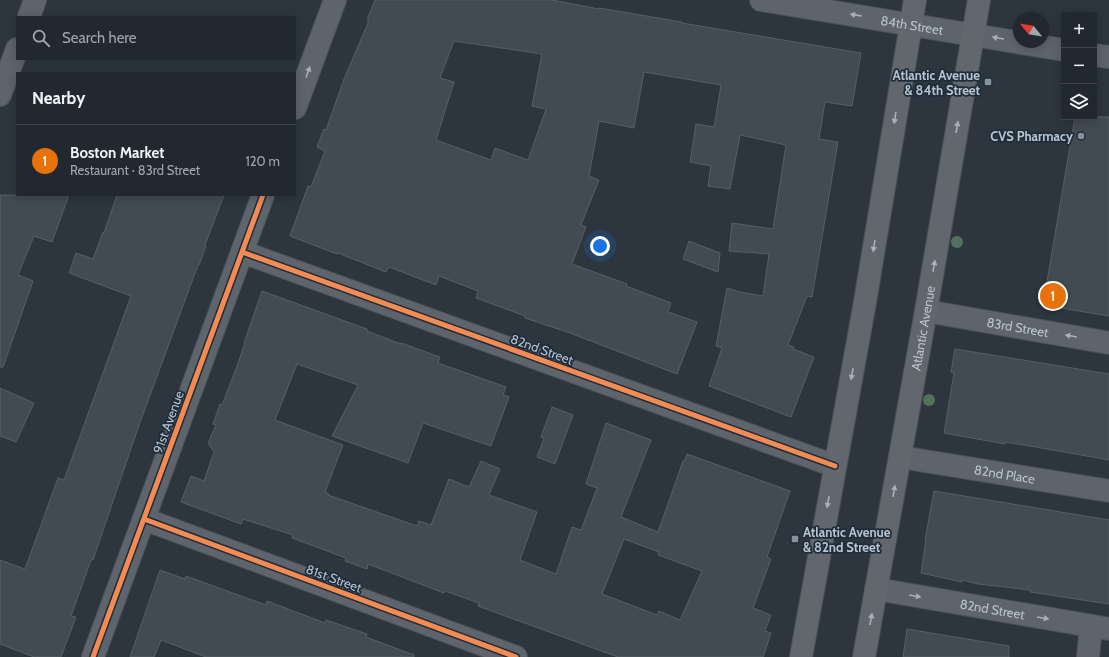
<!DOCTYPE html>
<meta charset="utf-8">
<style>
:root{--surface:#22282f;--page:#2e343b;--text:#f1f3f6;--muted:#a2a6aa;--line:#3f444b;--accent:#d6ab8b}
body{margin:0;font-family:Cabin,sans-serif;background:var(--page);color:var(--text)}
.controls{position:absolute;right:12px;top:12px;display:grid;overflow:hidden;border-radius:0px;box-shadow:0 2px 10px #0003}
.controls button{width:36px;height:36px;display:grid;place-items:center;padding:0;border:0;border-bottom:1px solid var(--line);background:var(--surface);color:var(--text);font:20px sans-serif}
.compass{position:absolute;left:1013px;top:12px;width:36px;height:36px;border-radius:50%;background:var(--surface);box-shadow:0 2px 10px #0003;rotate:300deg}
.you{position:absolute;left:600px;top:246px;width:14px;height:14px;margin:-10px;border:3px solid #fff;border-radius:50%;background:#1a73e8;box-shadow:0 0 0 6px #1a73e833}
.badge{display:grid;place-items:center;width:26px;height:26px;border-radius:50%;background:var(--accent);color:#fff;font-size:13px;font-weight:700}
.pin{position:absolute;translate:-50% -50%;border:2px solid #fff;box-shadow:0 1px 4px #0006}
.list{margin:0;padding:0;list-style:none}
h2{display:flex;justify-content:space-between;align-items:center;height:52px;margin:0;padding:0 16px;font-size:17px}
h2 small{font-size:13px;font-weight:400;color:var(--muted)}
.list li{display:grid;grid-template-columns:26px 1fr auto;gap:12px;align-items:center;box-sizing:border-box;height:72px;padding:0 16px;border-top:1px solid var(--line)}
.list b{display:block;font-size:15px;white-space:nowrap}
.list p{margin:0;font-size:13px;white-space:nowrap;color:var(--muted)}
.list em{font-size:13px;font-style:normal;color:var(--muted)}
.icon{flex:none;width:22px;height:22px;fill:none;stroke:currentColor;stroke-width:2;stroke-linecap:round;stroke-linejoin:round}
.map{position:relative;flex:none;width:1109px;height:657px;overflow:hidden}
.search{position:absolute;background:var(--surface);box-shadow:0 2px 10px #0003;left:16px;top:16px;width:280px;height:44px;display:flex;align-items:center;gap:10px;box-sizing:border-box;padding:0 14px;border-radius:0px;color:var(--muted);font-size:15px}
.panel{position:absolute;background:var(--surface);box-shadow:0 2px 10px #0003;left:16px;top:72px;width:280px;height:124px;border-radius:0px}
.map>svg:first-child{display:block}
.building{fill:#434b52;stroke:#565e66;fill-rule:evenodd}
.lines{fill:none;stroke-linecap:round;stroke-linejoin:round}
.minor-casing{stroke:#4c5259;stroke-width:24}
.major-casing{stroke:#4b535b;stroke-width:24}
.minor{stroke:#5e646c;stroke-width:22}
.major{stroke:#61676d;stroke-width:22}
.cycleway-casing{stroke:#1f2d3b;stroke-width:8}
.cycleway{stroke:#f68b52;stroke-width:5}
.tree{fill:#51715d}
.oneway{fill:#a7b0ba}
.oneway2{fill:#a7b1bb}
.poi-dot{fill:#88929c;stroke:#1f2d3b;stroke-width:1.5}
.labels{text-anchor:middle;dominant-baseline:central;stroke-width:3.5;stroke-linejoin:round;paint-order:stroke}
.street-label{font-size:13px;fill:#b9c3ce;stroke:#1f2d3b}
.poi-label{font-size:13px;font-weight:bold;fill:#b9c3ce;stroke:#1f2d3b;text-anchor:end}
</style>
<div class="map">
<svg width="1109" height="657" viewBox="0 0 1109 657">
<rect width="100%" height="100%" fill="#2d363f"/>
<path class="building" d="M375,0H552L599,9V8L682,22V23L861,53L852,106L825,102L819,139L838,142L812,297L807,296L788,345L794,347L793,349L814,357L791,417L709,386L722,348L716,346L727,288L740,292L763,296L769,254L729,251L732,223L773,229L786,145L740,135L730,189L708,186L711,166L690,162L696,124L714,127L721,85L644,72L634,128L599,121L589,176L599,180L581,225L586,227L572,264L627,284L626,286L671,303L668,312L697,322L677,374L570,333L525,318V316L476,298L478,291L439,276L436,285L389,267L386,272L338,253L337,254L290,236L308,186L311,187L325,151L317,147L324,129L326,130L344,79L368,23V17ZM454,41L542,54L532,106L546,109L528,160L495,148L491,160L436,140L454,82L440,78Z
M1075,117H1109V316L1043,305Z
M0,195H69L52,242L34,236L18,275L33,281L3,367H0Z
M117,195H224L205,245L206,246L199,265H198L138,428L93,560H91L71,616L76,617L61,657H34L0,644V560L25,569L58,478L64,480L131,296L69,273L76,253L93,259L103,232L104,233Z
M689,241L720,253L718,272L683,259Z
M262,291L367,329V331L401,344V343L440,357L438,363L506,387L503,395L509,397L491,446L423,423L408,463L332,436L358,385L297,364L275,420L343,445L325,492L329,494L328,495L417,526L419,521L431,525L449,479L469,487L481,461L500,469L489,495L537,512L520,560L556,574L572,527L581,530L597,488L586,484L606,423L651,440L621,517L658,532L683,461L684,462L687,454L790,491L767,557L771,559L753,608L771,615L765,631L771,633L763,657H618L478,606L479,603L445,591L444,593L368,564L367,569L345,561L346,558L292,538L293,535L243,519L241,524L181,502L191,476L204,481L214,452L208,443L216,425L213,424L220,404L222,405L236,369L245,343H244ZM624,539L659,552L658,555L702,571L680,620L659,611L657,615L602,594Z
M955,349L1109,374V460L1030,446L1005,442V444L944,433L954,373L951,372Z
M0,388L34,403L16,442L0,436Z
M552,407L573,415L555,464L537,457L544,438L541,437Z
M934,491L1109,520V604L1030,592V590L978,584L962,580V582L921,573L926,540H925Z
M160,570L185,579L186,576L266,605L267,601L325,623L326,620L367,634L366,637L414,655V657H206L161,640L154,657H130Z
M907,629L1009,646V657H903Z"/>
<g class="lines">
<g class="minor-casing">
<g id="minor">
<path id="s1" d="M761,0L1064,50"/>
<path d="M29,17L35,0"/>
<path d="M1094,55L1109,57"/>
<path d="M0,95L17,49"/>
<path d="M295,108L335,0"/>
<path d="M242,252L835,466"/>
<path id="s2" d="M926,311L1109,343"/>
<path id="s3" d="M900,457L1109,491"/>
<path d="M144,519L516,657"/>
<path id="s4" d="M876,589L1109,629"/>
<path d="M93,657L263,195"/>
<path d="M1088,657L1091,626"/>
</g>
</g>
<g class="major-casing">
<g id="major">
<path d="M801,657L865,302L915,0"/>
<path id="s5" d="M864,657L926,311L979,0"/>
</g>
</g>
<use href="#minor" class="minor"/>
<use href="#major" class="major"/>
<g class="cycleway-casing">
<path id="cycleway" d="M242,252L835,466
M144,519L516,657
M93,657L263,195"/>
</g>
<use href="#cycleway" class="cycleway"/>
</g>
<g class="tree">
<circle cx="957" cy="242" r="6"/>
<circle cx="929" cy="400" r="6"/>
</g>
<defs><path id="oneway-solid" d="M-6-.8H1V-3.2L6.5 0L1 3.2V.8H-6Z"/></defs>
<g class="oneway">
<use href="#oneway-solid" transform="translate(856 15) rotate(-171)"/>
<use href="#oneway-solid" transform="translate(998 38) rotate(-170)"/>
<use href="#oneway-solid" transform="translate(308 72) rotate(-70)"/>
<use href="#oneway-solid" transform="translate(1071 336) rotate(-170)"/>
<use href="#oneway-solid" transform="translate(915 596) rotate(10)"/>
<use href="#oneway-solid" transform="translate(1043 618) rotate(10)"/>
</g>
<g class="oneway2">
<use href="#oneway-solid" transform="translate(895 118) rotate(99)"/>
<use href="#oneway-solid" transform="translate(957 127) rotate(-80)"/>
<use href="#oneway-solid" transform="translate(874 246) rotate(99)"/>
<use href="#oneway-solid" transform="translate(934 266) rotate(-80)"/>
<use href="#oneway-solid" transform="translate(852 374) rotate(100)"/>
<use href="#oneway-solid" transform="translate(894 491) rotate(-80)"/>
<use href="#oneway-solid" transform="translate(828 502) rotate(100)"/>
<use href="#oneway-solid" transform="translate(871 619) rotate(-80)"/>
</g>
<g class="poi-dot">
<rect x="984" y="78" width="8" height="8" rx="2"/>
<circle cx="1081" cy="136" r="4"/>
<rect x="791" y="535" width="8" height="8" rx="2"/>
</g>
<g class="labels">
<g class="street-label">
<text stroke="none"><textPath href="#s1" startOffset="153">84th Street</textPath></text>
<text stroke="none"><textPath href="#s2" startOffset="93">83rd Street</textPath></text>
<text stroke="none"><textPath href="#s5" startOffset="334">Atlantic Avenue</textPath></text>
<text transform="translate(542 349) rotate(20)">82nd Street</text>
<text transform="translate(168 422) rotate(-70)">91st Avenue</text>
<text stroke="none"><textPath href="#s3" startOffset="106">82nd Place</textPath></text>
<text transform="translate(334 578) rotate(20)">81st Street</text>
<text stroke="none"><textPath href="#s4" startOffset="118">82nd Street</textPath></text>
</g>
<g class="poi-label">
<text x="980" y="75">Atlantic Avenue<tspan x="980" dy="15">&amp; 84th Street</tspan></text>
<text x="1073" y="136">CVS Pharmacy</text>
<text x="803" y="532" text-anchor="start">Atlantic Avenue<tspan x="803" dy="15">&amp; 82nd Street</tspan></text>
</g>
</g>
</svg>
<div class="controls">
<button>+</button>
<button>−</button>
<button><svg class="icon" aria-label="layers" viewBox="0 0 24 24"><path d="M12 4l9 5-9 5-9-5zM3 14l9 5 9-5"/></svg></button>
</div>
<svg class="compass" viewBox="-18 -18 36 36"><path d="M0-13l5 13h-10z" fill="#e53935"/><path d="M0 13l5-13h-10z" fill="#a2a6aa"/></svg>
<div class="you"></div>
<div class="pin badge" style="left:1053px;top:296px;background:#e8710a">1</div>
<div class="search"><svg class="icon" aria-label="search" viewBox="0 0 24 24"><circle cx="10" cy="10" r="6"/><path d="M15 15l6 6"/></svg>Search here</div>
<section class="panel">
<h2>Nearby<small></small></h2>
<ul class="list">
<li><span class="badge" style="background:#e8710a">1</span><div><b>Boston Market</b><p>Restaurant · 83rd Street</p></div><em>120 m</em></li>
</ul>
</section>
</div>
